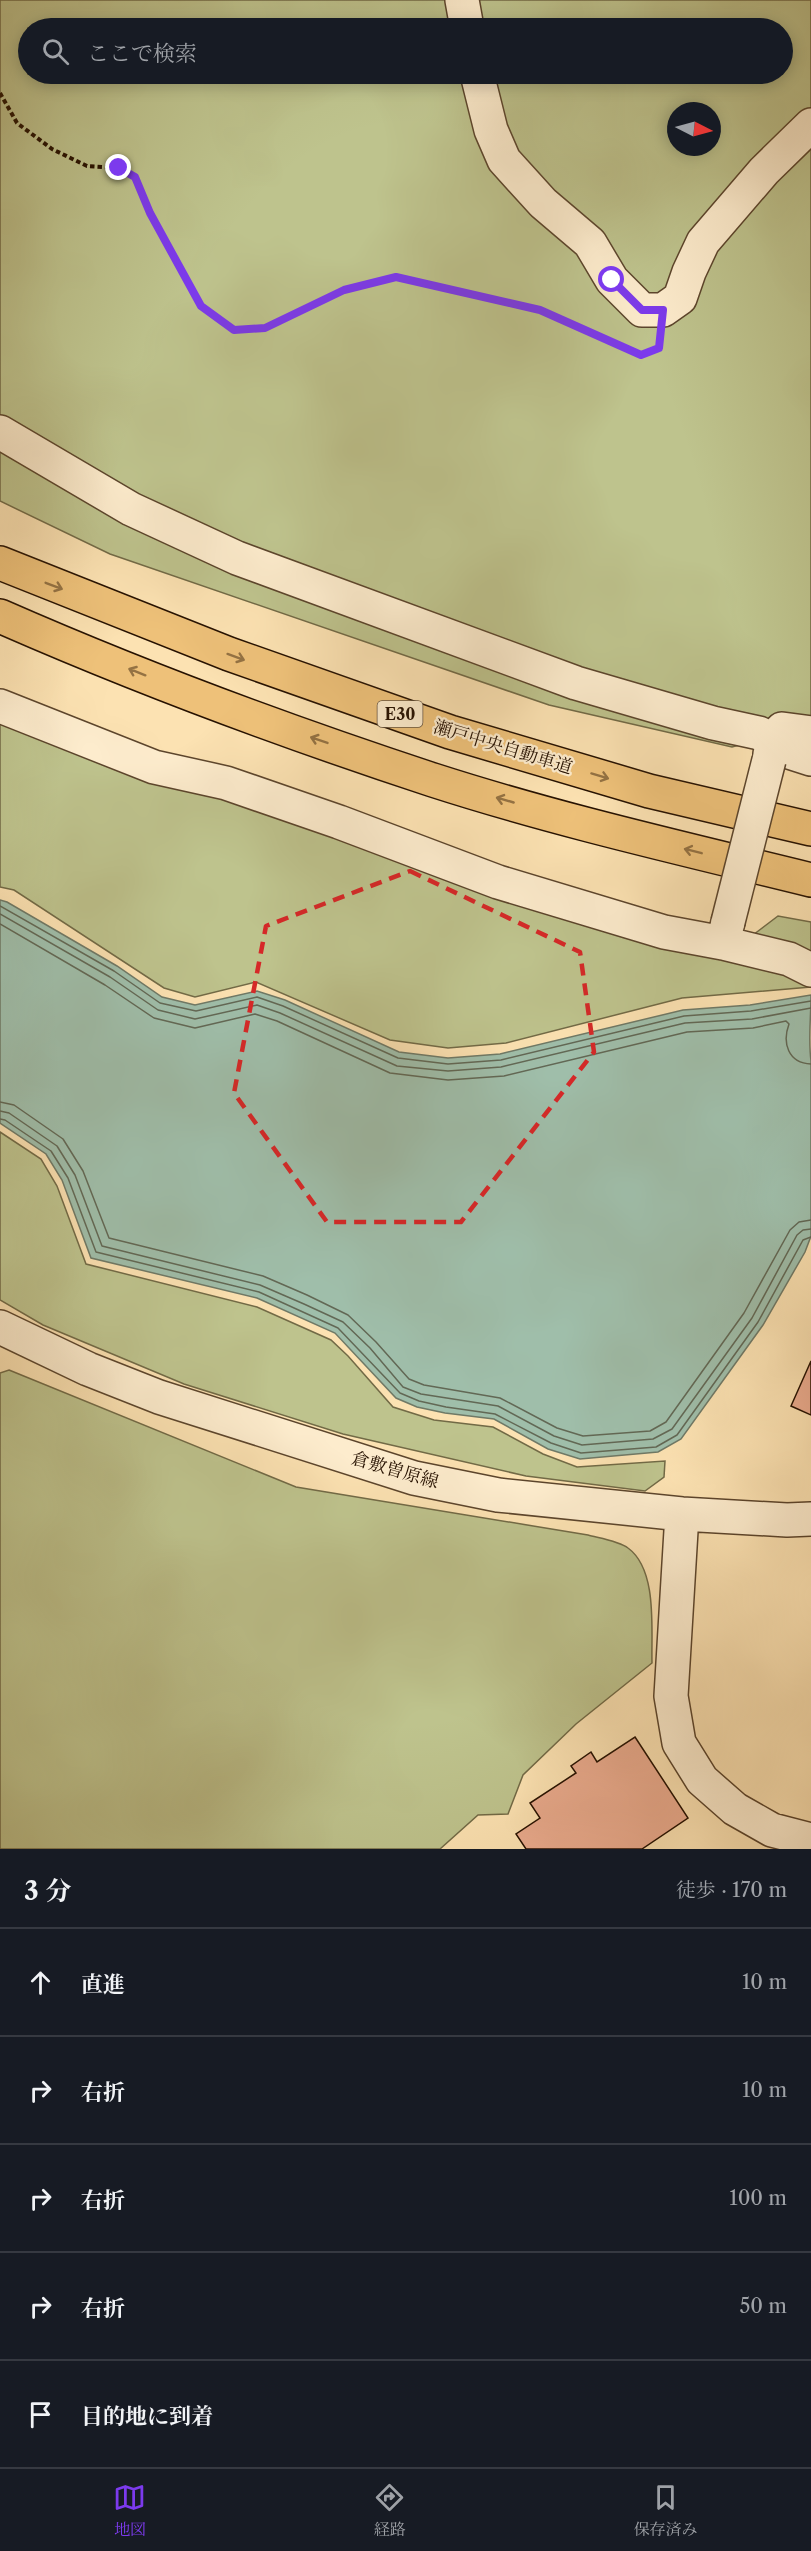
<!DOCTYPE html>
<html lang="ja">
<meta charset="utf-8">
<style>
:root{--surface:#171b24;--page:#20242c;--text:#f1f3f6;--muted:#9ea1a6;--line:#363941;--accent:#7c3aed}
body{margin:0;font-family:"Libre Caslon Text","Noto Serif JP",serif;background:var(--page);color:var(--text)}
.compass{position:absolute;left:667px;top:102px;width:54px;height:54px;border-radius:50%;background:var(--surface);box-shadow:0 3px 15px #0003;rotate:96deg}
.stop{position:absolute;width:18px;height:18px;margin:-14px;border:4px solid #7c3aed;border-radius:50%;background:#fff}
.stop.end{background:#7c3aed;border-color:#fff;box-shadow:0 2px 6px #0008}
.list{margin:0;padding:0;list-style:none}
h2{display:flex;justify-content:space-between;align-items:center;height:78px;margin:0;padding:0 24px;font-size:26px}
h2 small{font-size:20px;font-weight:400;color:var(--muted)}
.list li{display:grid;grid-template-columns:39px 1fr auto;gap:18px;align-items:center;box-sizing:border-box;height:108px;padding:0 24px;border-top:2px solid var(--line)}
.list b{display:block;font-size:22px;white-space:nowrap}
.list em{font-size:20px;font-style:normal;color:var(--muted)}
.icon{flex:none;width:33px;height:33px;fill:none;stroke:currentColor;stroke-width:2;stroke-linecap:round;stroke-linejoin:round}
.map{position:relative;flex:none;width:811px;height:1849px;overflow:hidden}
.search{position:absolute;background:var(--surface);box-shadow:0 3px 15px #0003;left:18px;right:18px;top:18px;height:66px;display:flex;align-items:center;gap:15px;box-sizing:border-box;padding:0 21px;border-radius:33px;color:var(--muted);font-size:22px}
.sheet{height:618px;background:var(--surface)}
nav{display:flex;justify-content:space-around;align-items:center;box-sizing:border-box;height:84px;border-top:2px solid var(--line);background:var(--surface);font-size:16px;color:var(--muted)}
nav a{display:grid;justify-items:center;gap:3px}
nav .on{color:var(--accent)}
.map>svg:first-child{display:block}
.green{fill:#bec38d;stroke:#726a46;stroke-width:1.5;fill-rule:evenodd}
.water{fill:#9fbeaa;stroke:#6f7966;stroke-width:1.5}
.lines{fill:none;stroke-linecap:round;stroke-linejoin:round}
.shore{stroke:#626855;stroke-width:1.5}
.building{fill:#eaab8e;stroke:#261100;stroke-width:1.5}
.minor-casing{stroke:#5c452c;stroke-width:36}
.highway-casing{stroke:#261100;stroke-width:36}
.path{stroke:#261100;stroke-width:4;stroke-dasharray:4.5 3;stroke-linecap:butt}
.minor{stroke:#fdeccd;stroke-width:33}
.highway{stroke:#eec179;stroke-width:33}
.minor-bridge-casing{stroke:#5c452c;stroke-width:36;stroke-linecap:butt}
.minor-bridge{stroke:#fdeccd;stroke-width:33}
.oneway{stroke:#947243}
.route{stroke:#7c3aed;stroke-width:8}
.marked{fill:none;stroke:#d62828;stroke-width:4.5;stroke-dasharray:12 8;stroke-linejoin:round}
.labels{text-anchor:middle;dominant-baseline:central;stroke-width:4.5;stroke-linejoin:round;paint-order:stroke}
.shield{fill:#fdeccd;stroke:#66533e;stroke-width:1.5}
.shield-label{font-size:16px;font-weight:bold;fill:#261100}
.street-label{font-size:18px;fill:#261100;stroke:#fdeccd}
</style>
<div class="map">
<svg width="811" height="1849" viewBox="0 0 811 1849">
<rect width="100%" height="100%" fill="#fce2b2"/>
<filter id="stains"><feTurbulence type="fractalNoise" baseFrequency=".00333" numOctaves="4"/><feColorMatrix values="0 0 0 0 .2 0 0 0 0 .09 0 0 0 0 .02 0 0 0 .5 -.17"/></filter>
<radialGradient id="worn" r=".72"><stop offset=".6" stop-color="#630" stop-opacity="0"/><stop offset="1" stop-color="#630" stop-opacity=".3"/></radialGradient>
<path class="green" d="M0,0H811V741L784,733L732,747L549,705L110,554L0,501ZM28,28H782V74H28ZM676,111H712V147H676Z
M0,714L729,953L778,916L811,922V987L682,998L506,1043L448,1048L390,1040L256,982L195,997L164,988L14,890L0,887Z
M0,1132L41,1159L57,1186L86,1264L257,1307L331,1340L348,1356L393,1407L434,1420L493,1427L543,1454L577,1467L665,1461L664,1477L645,1491L526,1476L343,1434L184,1384L43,1325L0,1300Z
M9,1370L296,1487L588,1535C599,1538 619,1541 628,1548C658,1570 651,1630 652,1663L576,1724L523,1775L508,1814L478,1815L440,1849H0V1373Z"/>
<path class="water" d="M0,900L7,902L117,966L162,997L195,1005L257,991L285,1000L399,1052L448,1058L500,1054L683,1010L750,1005L811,995C811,1018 808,1039 811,1061V1236L805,1252L763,1325L681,1439L658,1452L580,1459L548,1449L494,1419L445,1413L417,1407L396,1398L335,1333L257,1298L91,1258L62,1180L46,1154L0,1123Z"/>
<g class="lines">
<path class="shore" d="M0,906L114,971L160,1003L196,1011L257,997L283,1006L398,1058L448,1064L501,1060L684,1016L751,1011L811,1001
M0,914L110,977L158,1010L195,1019L257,1005L280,1013L397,1066L448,1071L501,1067L685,1023L752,1019L811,1008
M0,924L105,985L154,1018L195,1028L255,1014L277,1021L390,1073L448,1080L504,1076L687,1032L753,1028L786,1021L789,1024C782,1043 788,1063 811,1064
M0,1102L14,1105L63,1139L83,1171L109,1238L263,1276L307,1295L348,1315L376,1342L409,1379L424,1385L500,1398L557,1428L583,1436L650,1431L666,1422L744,1313L790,1230L799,1222L811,1220
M0,1111L9,1113L57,1146L75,1175L102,1246L260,1285L304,1304L343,1322L370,1348L403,1387L421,1394L498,1406L554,1436L582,1445L653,1439L672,1429L752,1318L797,1235L803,1230L811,1229
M0,1119L5,1120L51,1151L68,1178L96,1252L259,1292L338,1328L400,1393L419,1401L446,1407L495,1414L551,1443L581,1453L656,1447L677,1435L758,1322L803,1240L811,1237"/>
</g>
<path class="building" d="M811,1361V1415L791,1406Z
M635,1737L688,1818L642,1849H526L516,1834L540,1818L530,1803L576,1773L571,1766L591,1752L597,1762Z"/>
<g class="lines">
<g class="minor-casing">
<path id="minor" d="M462,0L467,28
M477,74L491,130L504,160L543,203L590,243L612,280L642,310H663L680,298L689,272L703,242L764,171L811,125
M0,432L131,509L237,558L576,683L713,723L759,733L773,740L783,750L811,759
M0,706L154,767L226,783L339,822L498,882L664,932L723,943L728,922
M770,754L773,740L782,729L811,733
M723,943L789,959L811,970
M0,1327L88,1369L159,1397L414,1478L498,1495L682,1514L787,1520L811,1519
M682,1514L671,1696L679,1743L702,1780L735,1809L772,1830L811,1840"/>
</g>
<g class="highway-casing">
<path id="highway" d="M0,563L229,654L450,732L649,791L811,829
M0,616C141,678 287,732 433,780C557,820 685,849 811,880"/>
</g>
<path class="path" d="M0,93L17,123L52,149L87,166L119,168L135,177L150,213L201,306L235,330L265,328L344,290L396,277L540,310L641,355L659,348L660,340"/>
<use href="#minor" class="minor"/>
<use href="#highway" class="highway"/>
<g class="minor-bridge-casing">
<path id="minor-bridge" d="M728,922L769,760"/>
</g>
<use href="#minor-bridge" class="minor-bridge"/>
</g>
<defs><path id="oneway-shaft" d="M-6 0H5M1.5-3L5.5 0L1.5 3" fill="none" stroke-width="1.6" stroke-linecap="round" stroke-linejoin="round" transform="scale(1.5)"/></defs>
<g class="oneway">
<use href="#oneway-shaft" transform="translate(54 586) rotate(21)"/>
<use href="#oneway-shaft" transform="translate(236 657) rotate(20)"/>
<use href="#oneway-shaft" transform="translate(137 672) rotate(-158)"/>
<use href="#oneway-shaft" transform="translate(319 740) rotate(-161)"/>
<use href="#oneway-shaft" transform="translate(600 776) rotate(17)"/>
<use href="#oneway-shaft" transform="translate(505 800) rotate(-164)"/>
<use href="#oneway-shaft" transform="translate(693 851) rotate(-166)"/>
</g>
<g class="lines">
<path class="route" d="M119,168L135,177L150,213L201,306L234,330L265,328L344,290L396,277L540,310L641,355L659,348L663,310H642L612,280"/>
</g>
<path class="marked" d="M410,871L580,952L594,1052L461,1222H327L234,1093L266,926Z"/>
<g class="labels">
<rect class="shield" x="377.5" y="701" width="45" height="26" rx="4.5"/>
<g class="shield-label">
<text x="400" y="714">E30</text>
</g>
<g class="street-label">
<text transform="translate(503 747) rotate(17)">瀬戸中央自動車道</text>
<text transform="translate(395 1470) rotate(16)">倉敷曽原線</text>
</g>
</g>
<rect width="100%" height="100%" filter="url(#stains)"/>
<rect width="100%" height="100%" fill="url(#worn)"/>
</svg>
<svg class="compass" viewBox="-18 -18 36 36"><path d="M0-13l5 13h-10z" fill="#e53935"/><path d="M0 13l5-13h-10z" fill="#9ea1a6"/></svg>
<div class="stop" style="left:612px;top:280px"></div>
<div class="stop end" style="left:119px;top:168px"></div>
<div class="search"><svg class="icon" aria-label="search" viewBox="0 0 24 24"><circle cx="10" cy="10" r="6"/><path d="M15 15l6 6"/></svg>ここで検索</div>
</div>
<section class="sheet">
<h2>3 分<small>徒歩 · 170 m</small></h2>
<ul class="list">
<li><svg class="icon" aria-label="ahead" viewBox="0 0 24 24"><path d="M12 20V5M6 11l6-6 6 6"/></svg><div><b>直進</b></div><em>10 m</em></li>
<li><svg class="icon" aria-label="right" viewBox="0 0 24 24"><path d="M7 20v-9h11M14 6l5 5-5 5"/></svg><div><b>右折</b></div><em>10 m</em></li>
<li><svg class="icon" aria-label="right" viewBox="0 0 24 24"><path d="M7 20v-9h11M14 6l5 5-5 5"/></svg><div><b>右折</b></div><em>100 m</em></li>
<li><svg class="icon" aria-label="right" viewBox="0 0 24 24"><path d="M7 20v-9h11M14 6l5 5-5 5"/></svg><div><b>右折</b></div><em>50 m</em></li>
<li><svg class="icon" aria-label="arrive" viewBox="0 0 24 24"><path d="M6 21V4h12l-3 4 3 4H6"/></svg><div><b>目的地に到着</b></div></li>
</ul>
</section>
<nav>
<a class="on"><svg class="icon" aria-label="map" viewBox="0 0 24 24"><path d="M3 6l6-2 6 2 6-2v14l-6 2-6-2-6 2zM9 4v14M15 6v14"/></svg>地図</a>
<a><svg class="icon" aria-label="directions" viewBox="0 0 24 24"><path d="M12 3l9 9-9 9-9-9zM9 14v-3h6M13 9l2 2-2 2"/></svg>経路</a>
<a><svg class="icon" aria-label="saved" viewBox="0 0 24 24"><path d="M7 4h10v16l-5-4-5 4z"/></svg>保存済み</a>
</nav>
